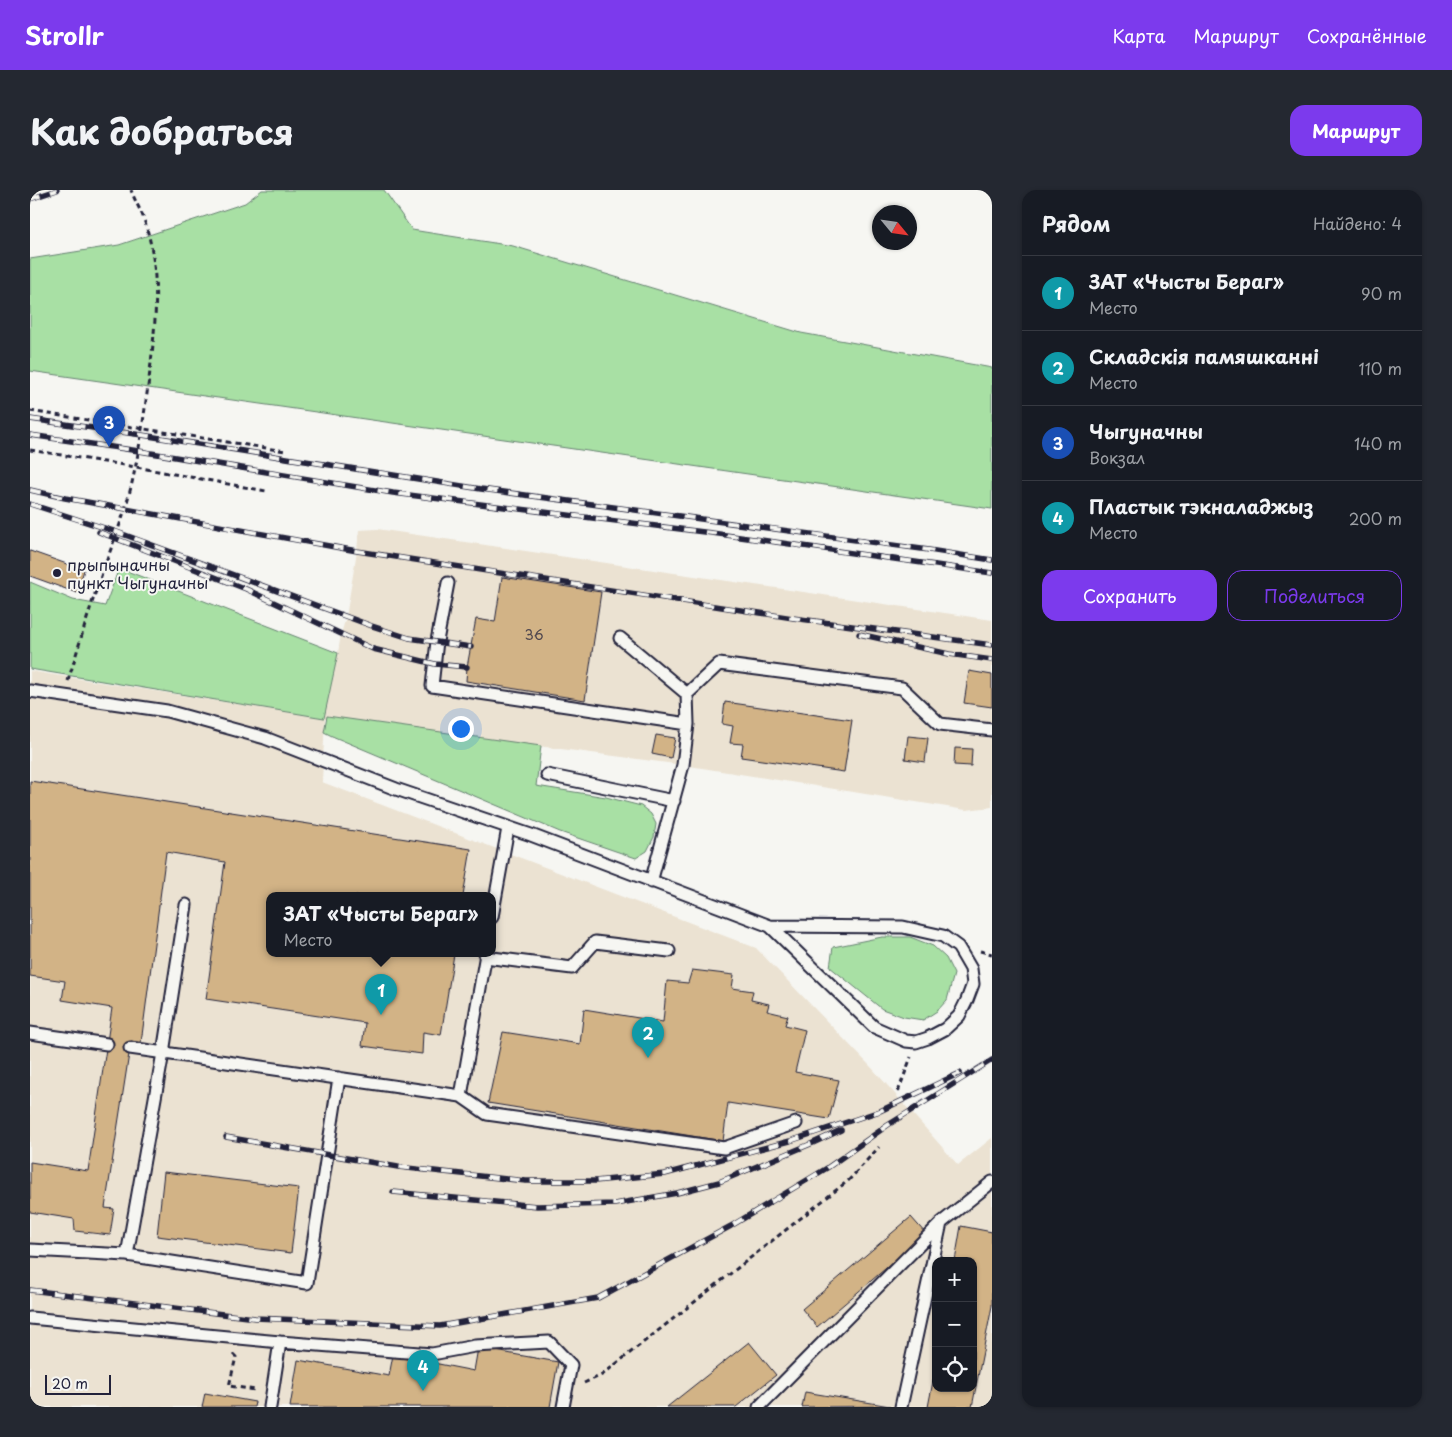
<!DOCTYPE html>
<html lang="ru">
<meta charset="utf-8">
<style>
:root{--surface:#171b24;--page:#242831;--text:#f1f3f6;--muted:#9ea1a6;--line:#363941;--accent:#7c3aed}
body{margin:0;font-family:"Playpen Sans",sans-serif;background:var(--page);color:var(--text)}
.controls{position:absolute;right:15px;bottom:15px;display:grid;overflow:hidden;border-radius:10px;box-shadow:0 1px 4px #0004}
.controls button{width:45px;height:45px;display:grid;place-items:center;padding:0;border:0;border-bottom:1px solid var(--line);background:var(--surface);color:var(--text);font:25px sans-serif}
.compass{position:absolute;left:842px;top:15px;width:45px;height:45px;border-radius:50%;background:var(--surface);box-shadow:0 1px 4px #0004;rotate:119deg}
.scale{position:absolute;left:15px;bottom:12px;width:66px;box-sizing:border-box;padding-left:5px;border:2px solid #22223b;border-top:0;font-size:14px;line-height:18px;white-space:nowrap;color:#22223b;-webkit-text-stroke:4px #f6f6f2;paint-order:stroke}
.you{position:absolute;left:430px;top:538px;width:18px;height:18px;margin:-12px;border:4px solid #fff;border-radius:50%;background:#1a73e8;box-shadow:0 0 0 8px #1a73e833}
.badge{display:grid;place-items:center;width:32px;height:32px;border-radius:50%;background:var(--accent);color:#fff;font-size:16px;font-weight:700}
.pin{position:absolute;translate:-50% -41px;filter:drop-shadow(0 1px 2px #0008)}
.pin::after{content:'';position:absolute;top:26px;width:18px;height:15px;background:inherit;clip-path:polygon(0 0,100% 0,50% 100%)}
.popup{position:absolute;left:236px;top:702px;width:230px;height:65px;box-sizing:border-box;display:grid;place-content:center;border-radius:10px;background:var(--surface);filter:drop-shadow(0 1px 4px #0005);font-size:16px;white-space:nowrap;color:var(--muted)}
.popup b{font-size:19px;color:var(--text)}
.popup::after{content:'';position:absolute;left:50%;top:100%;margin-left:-10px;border:10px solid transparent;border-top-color:var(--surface)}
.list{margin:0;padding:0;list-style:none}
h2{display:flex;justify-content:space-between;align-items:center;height:65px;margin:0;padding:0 20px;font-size:21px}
h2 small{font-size:16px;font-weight:400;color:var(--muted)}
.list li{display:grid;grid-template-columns:32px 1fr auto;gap:15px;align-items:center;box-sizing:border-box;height:75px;padding:0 20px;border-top:1px solid var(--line)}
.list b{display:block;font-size:19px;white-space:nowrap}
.list p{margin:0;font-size:16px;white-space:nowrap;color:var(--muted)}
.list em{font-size:16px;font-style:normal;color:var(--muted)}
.actions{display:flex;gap:10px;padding:15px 20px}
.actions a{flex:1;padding:11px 0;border:1px solid var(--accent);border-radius:15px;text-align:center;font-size:18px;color:var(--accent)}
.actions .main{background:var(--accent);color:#fff}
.icon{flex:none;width:28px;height:28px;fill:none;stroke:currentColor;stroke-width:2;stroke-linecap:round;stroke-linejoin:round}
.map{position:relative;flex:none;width:962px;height:1217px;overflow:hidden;border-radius:15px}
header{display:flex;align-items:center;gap:30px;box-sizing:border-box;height:70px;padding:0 25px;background:var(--accent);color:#fff}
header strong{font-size:24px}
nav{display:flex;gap:28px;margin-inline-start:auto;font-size:18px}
.intro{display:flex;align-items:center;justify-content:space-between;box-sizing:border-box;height:120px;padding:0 30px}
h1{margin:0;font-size:35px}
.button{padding:12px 22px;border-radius:15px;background:var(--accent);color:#fff;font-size:18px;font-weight:700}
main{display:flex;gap:30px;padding:0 30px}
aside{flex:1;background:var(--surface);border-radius:15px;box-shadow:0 1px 4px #0004}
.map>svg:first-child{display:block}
.built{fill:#ebe2d2;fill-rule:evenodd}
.green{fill:#a8e0a4;stroke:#658170}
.building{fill:#d2b386;stroke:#22223b}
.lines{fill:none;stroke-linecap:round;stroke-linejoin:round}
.service-casing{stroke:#22223b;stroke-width:15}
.path{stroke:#22223b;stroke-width:3;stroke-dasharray:5 4;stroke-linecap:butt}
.service{stroke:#f6f6f2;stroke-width:11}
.rail-casing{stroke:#22223b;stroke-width:5.5}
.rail{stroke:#f6f6f2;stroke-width:4;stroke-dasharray:11;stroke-linecap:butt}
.poi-dot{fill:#22223b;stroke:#f6f6f2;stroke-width:2}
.labels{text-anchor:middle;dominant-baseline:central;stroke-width:4;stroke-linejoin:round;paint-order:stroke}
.number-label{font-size:14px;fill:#4e464e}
.poi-label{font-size:16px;fill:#22223b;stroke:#f6f6f2;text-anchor:start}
</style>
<header>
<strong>Strollr</strong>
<nav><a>Карта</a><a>Маршрут</a><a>Сохранённые</a></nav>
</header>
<div class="intro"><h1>Как добраться</h1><a class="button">Маршрут</a></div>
<main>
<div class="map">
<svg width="962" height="1217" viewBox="0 0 962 1217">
<rect width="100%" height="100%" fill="#f6f6f2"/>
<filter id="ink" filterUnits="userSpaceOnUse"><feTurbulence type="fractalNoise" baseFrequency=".02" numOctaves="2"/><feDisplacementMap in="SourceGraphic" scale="10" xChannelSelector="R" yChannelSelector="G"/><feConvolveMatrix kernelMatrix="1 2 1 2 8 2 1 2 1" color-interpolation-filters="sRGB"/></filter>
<g filter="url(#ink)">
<path class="built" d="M347,339L962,430V617L936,620L653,575L295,528L292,592L726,758L842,878L928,975L962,948V1217H0V481L294,528L308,463L311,444L316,427L327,361L329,340ZM240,706H462V764H240ZM906,1071H943V1198H906Z"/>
<path class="green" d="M232,0H354L382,40L483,56L771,143L962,178V319L0,181V69L89,55L215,13Z
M89,378L308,463L294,528L0,479V392L43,410L75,416Z
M297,526L511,556L506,596L576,607L611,616L621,624L626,634L624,647L617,661L606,668L530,642L302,546L294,542Z
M852,747H880L903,756L916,768L924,784L917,810L907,821L893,830L874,827L852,819L800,777L803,757Z"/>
<path class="building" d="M0,361L54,380L47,403L0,386Z
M472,387L571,402L555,510L436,491L437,477L446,429L465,432Z
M939,481L962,485V517L934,513Z
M695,512L822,530L814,582L711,567L713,554L700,553L703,536L692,534Z
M626,545L645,548L641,568L622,564Z
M878,546L898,548L895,572L875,569Z
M925,558L942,559L941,576L924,575Z
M0,591L441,659L433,706H240V764H424L411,845L393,842L392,864L332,856L335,833L176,809L195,672L136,662L111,853L101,851L75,1018L84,1019L80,1045L45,1041L44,1029L0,1022V972L58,981L82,818L32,810L35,791L0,786Z
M662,780L704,785L702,798L723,801L721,810L739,814L737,821L758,826L755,835L775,840L765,882L809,890L799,929L698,913L693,951L458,913L473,842L550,854L554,819L633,832L637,791L658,793Z
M134,982L269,998L261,1063L127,1046Z
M881,1027L896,1044L787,1137L772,1119Z
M931,1036L962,1042V1116L942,1217H898L906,1176V1198H943V1071H925Z
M719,1152L746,1185L706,1217H637Z
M448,1158L528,1172L520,1217H260L268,1170L359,1186L363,1165L444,1181Z
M775,1202L860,1216L772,1217Z
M175,1203L225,1212L224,1217H172Z"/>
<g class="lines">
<g class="service-casing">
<path id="service" d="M418,393L407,451L402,496L658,534
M590,448L657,504
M0,501L137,521L235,548L366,599L501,645L740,736L873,737L913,746L928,757L934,767L941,779L943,794L937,810L929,826L915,839L898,848L886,852L876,851L844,837L740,736
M517,585L644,611
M621,692L653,575L658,534L657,504L689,474L872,498L910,534L962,540
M462,727L478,638
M455,767L542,778L565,752L639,761
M0,843L77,854
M100,858L431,906L456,764
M431,906L457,924L694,958L766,933
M0,1060L97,1065L277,1093L309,888
M97,1065L133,863L156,715
M0,1128L250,1152L240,1217
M250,1152L402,1164L445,1156L519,1152L541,1175L533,1217
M729,1217L911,1033
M871,1217L911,1033L962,992"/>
</g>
<path class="path" d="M0,221L255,261
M0,260L106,277L236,301
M38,491C50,452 61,413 75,375C82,356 89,338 95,319C108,276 113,232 119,189C126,133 132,77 112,24C108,16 104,8 101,0
M950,761L962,764
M868,902L881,867
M203,1164L206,1167L199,1196L226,1200
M554,1193L572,1185L819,990L849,957"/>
<use href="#service" class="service"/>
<g class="rail-casing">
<path id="rail" d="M0,9L27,0
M0,229L112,245L451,299L899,360L962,370
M0,245L109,261L363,303L682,343L962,383
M0,300L35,308L327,361L763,428L962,455
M0,314L87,342L342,436L379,448L441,457
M69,342L216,399L343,459L405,474L437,477
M829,444L919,464L962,470
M196,947L368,977L496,991H565L635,984L760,951L850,921L930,883
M363,1002L507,1016L585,1014L647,1003L689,992L783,953L811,940
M0,1100L225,1128L410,1136L568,1108L701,1036L797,978L858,935L962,870"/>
</g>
<use href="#rail" class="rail"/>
</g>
</g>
<circle class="poi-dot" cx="27" cy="383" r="5"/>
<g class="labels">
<g class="number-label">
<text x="504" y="444">36</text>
</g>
<g class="poi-label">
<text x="37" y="374">прыпыначны<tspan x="37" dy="18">пункт Чыгуначны</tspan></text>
</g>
</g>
</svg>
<div class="controls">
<button>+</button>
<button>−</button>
<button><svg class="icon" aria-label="locate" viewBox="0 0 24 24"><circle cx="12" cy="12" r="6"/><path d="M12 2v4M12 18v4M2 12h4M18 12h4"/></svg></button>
</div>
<svg class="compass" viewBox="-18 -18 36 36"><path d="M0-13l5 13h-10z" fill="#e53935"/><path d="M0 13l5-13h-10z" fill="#9ea1a6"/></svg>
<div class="scale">20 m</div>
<div class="you"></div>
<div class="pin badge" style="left:351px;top:825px;background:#0f9aa8">1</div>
<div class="popup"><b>ЗАТ «Чысты Бераг»</b>Место</div>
<div class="pin badge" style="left:618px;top:868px;background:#0f9aa8">2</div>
<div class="pin badge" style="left:79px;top:257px;background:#1a4fb4">3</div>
<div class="pin badge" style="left:393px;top:1201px;background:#0f9aa8">4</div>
</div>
<aside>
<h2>Рядом<small>Найдено: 4</small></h2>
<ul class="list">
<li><span class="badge" style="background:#0f9aa8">1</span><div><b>ЗАТ «Чысты Бераг»</b><p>Место</p></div><em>90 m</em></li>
<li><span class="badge" style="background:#0f9aa8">2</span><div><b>Складскія памяшканні</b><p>Место</p></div><em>110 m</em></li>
<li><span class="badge" style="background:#1a4fb4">3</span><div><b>Чыгуначны</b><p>Вокзал</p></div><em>140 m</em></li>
<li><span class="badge" style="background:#0f9aa8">4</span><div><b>Пластык тэкналаджыз</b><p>Место</p></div><em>200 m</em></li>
</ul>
<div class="actions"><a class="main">Сохранить</a><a>Поделиться</a></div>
</aside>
</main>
